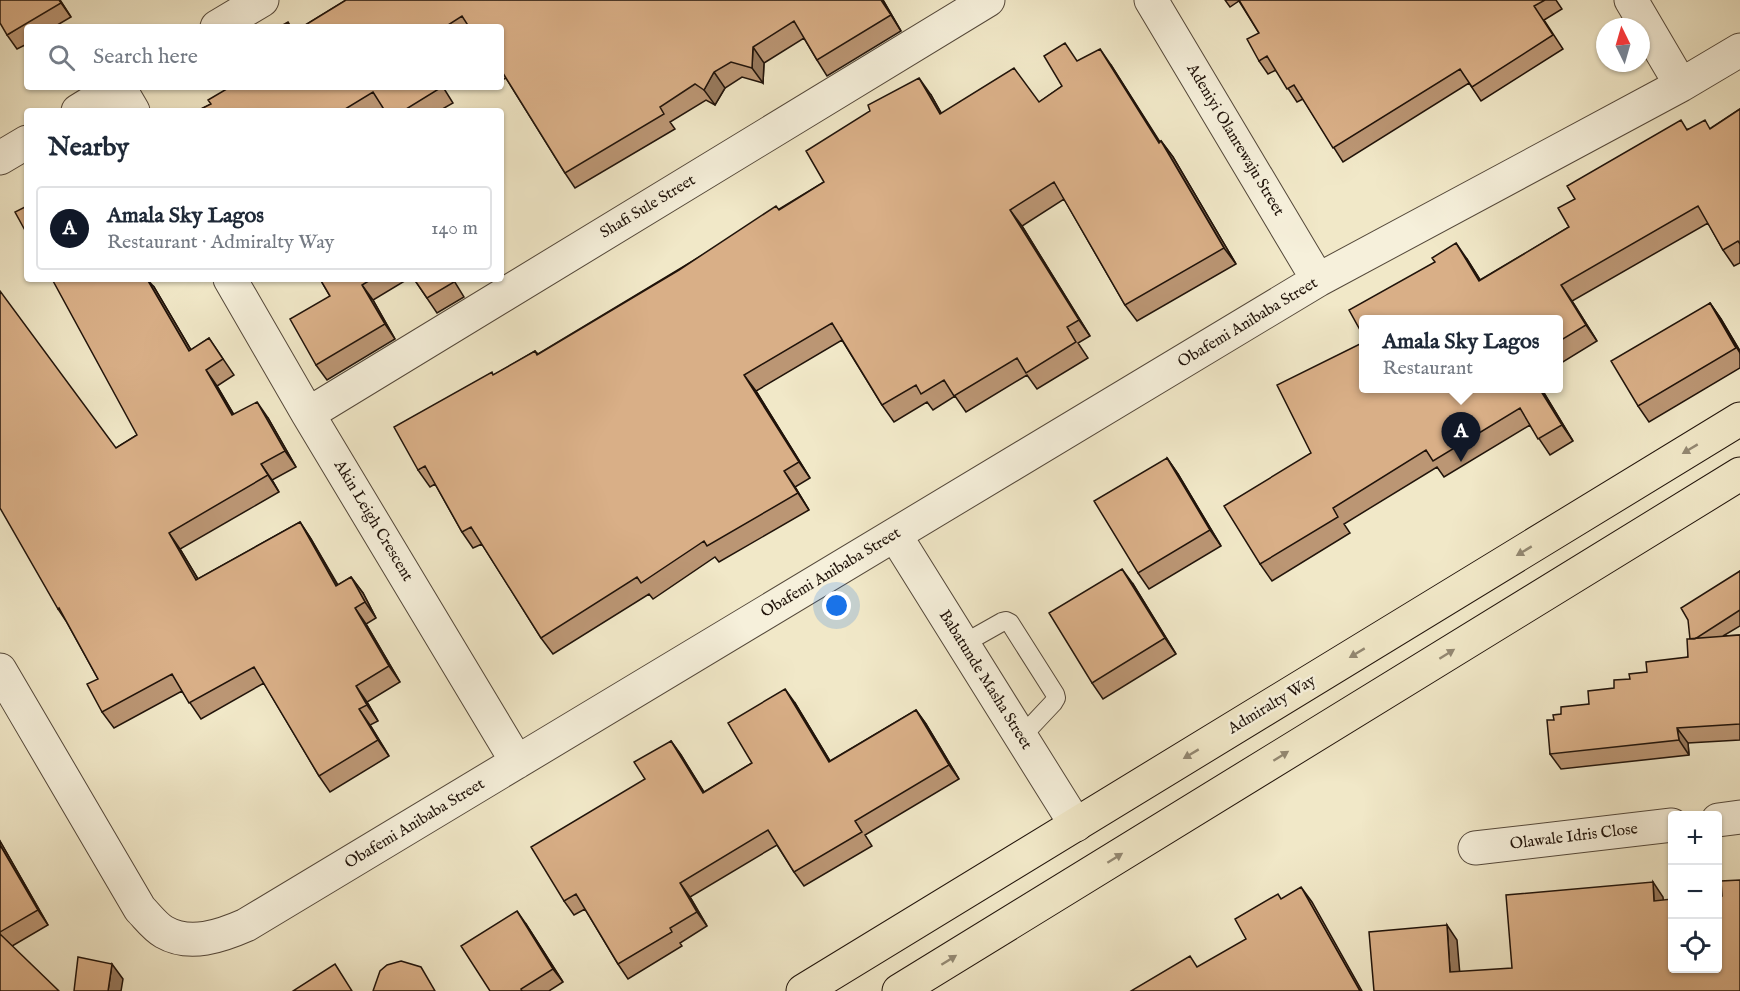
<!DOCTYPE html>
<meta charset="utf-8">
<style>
:root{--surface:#fff;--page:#f6f6f7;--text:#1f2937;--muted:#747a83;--line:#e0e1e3;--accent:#111827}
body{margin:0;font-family:"IM FELL English",serif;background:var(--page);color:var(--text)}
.controls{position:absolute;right:18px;bottom:18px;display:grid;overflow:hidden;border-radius:6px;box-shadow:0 2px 4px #0004}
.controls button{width:54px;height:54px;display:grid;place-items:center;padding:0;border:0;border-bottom:2px solid var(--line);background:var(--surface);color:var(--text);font:30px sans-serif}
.compass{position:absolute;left:1596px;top:18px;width:54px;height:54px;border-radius:50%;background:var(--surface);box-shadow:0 2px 4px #0004;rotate:355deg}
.you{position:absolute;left:837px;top:606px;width:21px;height:21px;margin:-15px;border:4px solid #fff;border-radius:50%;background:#1a73e8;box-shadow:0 0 0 9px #1a73e833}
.badge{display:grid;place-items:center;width:39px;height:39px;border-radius:50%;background:var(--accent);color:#fff;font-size:20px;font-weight:700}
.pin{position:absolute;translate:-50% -50px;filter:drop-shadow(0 2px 3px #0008)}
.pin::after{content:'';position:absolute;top:32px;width:21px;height:18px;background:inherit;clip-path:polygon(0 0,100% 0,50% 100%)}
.popup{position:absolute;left:1359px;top:315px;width:204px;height:78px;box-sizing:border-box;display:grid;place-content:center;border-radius:6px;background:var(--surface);filter:drop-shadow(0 2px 4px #0005);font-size:20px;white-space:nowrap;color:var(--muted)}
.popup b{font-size:22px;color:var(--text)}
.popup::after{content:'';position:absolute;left:50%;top:100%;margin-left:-12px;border:12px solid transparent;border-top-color:var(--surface)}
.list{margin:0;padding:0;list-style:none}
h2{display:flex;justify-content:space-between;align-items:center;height:78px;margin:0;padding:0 24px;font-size:26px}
h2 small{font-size:20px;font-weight:400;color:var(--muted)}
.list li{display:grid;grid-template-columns:39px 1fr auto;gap:18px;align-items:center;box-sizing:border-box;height:84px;margin:0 12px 12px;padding:0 12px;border:2px solid var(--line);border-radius:6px}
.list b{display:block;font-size:22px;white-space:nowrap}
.list p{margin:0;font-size:20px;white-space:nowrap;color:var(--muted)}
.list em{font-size:20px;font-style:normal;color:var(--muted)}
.icon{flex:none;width:33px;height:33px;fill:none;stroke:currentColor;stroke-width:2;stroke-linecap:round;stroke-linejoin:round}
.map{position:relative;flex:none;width:1740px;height:991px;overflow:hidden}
.search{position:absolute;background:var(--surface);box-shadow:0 2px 4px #0004;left:24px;top:24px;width:480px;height:66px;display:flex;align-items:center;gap:15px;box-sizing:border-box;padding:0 21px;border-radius:6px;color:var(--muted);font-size:22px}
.panel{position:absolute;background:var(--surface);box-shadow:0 2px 4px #0004;left:24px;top:108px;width:480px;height:174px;border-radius:6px}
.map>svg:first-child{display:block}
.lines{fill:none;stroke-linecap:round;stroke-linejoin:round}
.lane-casing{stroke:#54483a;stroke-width:20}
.street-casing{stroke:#54483a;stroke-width:35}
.primary-casing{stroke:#20130a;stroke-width:35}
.lane{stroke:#f6f0db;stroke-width:18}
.street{stroke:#f6f0db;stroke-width:33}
.primary{stroke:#f1e8c8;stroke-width:33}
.wall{fill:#bb9674;stroke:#20130a;stroke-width:1.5}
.shaded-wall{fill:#987a5e;stroke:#20130a;stroke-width:1.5}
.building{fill:#d9af87;stroke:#20130a;stroke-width:1.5}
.oneway{fill:#938872}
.labels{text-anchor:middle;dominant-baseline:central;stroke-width:5;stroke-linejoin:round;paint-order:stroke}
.street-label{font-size:16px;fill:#20130a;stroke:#f6f0db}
</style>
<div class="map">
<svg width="1740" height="991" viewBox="0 0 1740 991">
<rect width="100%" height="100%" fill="#f1e8c8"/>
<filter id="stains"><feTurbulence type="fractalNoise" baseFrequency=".00333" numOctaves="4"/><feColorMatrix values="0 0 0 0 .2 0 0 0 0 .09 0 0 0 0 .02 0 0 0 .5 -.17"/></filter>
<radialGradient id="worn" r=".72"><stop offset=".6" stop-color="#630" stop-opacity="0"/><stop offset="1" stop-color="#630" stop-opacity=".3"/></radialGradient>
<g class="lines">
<g class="lane-casing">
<path id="lane" d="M963,644L1002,622L1006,621L1010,623L1055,694L1056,698L1053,703L1021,737"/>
</g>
<g class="street-casing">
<path id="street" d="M1151,0L1318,280
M217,27L262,0
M1681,85L1740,50
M119,87L133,111
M78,111L117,87
M0,158L27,142
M230,279L308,414L517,762
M308,414L988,0
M895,535L1076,825
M0,670L140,909C147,916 155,927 164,932C190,947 221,936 246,925L1318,280L1681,85L1631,0
M1718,820L1740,817
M1475,848L1672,825"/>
</g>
<g class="primary-casing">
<path id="primary" d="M803,991L1740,419
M899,991L1740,474"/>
</g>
<use href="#lane" class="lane"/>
<use href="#street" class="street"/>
<use href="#primary" class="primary"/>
</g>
<path class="wall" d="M60,0L71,17L54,27H27V44L17,49L7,35Z
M346,0H883L901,31L827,76L817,60L804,38L764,63L763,83L742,77L725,88L715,105L706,100L670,122L675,129L575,188L565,173L506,78L502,80L501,78V27H302Z
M1225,0H1556L1562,9L1544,20L1563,49L1481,101L1469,83L1343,162L1303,99L1297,102L1276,70L1268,74L1259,61V33L1239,1L1230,7Z
M1078,61L1111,65L1160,142L1161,141L1173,157L1236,264L1137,321L1125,305L1064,199L1022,226L1090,336L1078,343L1088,358L1037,389L1027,375L966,412L955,396L933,410L927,402L894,422L882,405L842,340L756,391L810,478L795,487L809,510L719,562L715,557L653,599L649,594L553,654L541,638L482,544L473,548L462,532L435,484L430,487L418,470L494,375L535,351L538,354L824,182L931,95L941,113L1039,102L1062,86Z
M443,87L453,103L439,111H385L383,108L378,111H197L211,104Z
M1740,109V263L1734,266L1723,250L1708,223L1572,301L1597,341L1558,365V320H1364L1467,259L1480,280L1569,227L1575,199L1688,129L1711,128Z
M320,279H408L373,300L395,339L327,380L316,365L330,296Z
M414,279H453L464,297L437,313Z
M154,287L191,350L209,338L234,375L217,386L234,415L268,418L296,467L272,480L279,492L180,549L198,579L300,522L311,539L338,585L351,577L363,593L376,618L366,624L400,682L367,702L378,721L370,725L389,756L330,792L319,776L264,683L201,719L182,691L114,728L102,712L98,679L66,621L58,609L116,448L137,435Z
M1710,303L1721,319L1740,351V368L1649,422L1638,406Z
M1541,388L1573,441L1550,455L1530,425L1444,477L1437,467L1344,524L1350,533L1272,581L1260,564L1311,453Z
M1167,458L1178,474L1221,546L1149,589L1138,573Z
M1740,571V626L1723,636L1740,635V740L1688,743L1689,755L1561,769L1550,754L1554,720L1561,714L1589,704L1630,679L1688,657L1690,639Z
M1133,584L1176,654L1103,699L1092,683Z
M795,703L830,761L916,710L926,724L959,779L865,835L872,846L804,886L794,872L777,845L690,897L707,926L680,943L682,946L628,979L618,964L585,909L574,915L564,901L671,741L681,755L704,792L752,763Z
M0,841L48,925L12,946L0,991Z
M526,924L563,982L549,991H490Z"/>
<path class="shaded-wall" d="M59,0H60L71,17Z
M881,0H883L901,31L891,15Z
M753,47L764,63L763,83L752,68Z
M1100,49L1111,65L1170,159L1159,143Z
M714,72L725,88L715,105L704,90Z
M919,78L931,95L951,130L940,114Z
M1161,141L1173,157L1236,264L1224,248Z
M1010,210L1022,226L1090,336L1079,320Z
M1456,243L1467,259L1491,297L1479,281Z
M147,279L154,287L201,367L189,351Z
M362,285L373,300L395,339L385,324Z
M1561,285L1572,301L1597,341L1586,325Z
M1710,303L1721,319L1740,351V353Z
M206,370L217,386L244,432L232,415Z
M744,375L756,391L810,478L799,462Z
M1539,388H1541L1573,441L1562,425Z
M257,402L268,418L296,467L285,451Z
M1167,458L1178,474L1221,546L1210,530Z
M261,464L272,480L279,492L268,475Z
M784,471L795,487L809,510L798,493Z
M300,522L311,539L347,602L336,586Z
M169,533L180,549L208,596L196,580Z
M1122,569L1133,584L1176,654L1165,638Z
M351,577L363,593L376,618L365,602Z
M355,608L366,624L400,682L389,666Z
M356,686L367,702L378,721L367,705Z
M785,689L795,703L839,776L829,762Z
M359,709L370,725L389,756L378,740Z
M916,710L926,724L959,779L949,765Z
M1677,728L1688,743L1689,755L1679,740Z
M671,741L681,755L713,807L703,793Z
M0,841L48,925L38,910L0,845Z
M1653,882L1663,897L1665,916L1654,901Z
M680,883L690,897L707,926L697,912Z
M1301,887L1312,902L1362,991H1360Z
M517,911L526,924L563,982L553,969Z
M1447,925L1457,940L1461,987L1450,972Z
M112,964L123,979L121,991H108Z"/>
<path class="building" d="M0,0H59L61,3L7,35L0,23Z
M346,0H881L891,15L817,60L794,21L753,47L752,68L731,62L714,72L704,90L695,84L660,107L664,114L565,173L501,70V27H469L462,16L445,27H302Z
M1239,0H1545L1534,6L1553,35L1472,87L1460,69L1333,148L1294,85L1287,89L1267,56L1259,61L1247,39L1259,33Z
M288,22L291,27H279Z
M1065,43L1077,61L1100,49L1159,143L1161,141L1224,248L1125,305L1054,182L1010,210L1079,320L1067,327L1076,342L1026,373L1017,358L954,396L944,380L921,394L916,385L882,405L832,323L744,375L799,462L784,471L798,493L707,546L704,541L641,583L637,577L541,638L471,527L462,532L425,466L418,470L394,427L492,372L493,375L535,351L537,355L679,270L776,206L779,210L824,182L806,151L870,111L868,105L919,78L940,114L1014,68L1039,102L1062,86L1044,56Z
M230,87H442L403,111H385L373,92L342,111H197L211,104L208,100Z
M1740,109V244L1738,241L1723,250L1698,206L1561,285L1586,325L1558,342V320H1364V337L1349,310L1435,262L1432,258L1456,243L1479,281L1569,227L1558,208L1575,199L1567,186L1681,120L1687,130L1705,120L1710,129Z
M27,206V234L15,212Z
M52,279H147L189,351L209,338L223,359L206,370L232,415L257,402L285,451L261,464L268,475L169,533L196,580L300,522L336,586L351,577L365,602L355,608L389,666L356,686L367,705L359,709L378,740L319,776L254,667L189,703L172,674L102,712L87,684L98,679L59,608L58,609L0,508V291L116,448L137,435Z
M320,279H372L362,285L385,324L316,365L290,319L330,296Z
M414,279H452L454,282L427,298Z
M1710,303L1736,348L1638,406L1611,361Z
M1364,342V388H1539L1562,425L1538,439L1520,408L1433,461L1426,450L1333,508L1338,517L1260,564L1224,506L1311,453L1277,385Z
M1167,458L1210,530L1138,573L1094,501Z
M1122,569L1165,638L1092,683L1049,613Z
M1740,571V610L1695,639H1690L1688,620L1681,608Z
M1740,635V724L1677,728L1679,740L1550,754L1547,720H1554L1553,715L1561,714V707L1589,704L1588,691L1614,688V680L1630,679L1629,674L1647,672L1646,662L1688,657L1687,639Z
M785,689L829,762L916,710L949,765L855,821L862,832L794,872L768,830L680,883L697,912L670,928L672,932L618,964L576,894L564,901L531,847L645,779L634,762L671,741L703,793L752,763L728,723Z
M0,845L38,910L0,932Z
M1740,880V991H1374L1369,932L1447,925L1450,972L1512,968L1506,895L1653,882L1654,901L1672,899V969H1718V896H1722L1721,881Z
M1301,887L1360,991H1131L1190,956L1197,967L1246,939L1235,919L1278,894L1281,899Z
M517,911L553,969L521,989L522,991H490L461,946Z
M0,934L59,991H0Z
M78,957L112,964L108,991H74Z
M401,961L421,967L435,991H373L380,971L387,965Z
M335,964L352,991H293Z"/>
<defs><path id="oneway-solid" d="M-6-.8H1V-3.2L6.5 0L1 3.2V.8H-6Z" transform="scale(1.5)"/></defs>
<g class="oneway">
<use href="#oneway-solid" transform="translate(1690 449) rotate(149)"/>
<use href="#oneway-solid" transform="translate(1524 551) rotate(149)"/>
<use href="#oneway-solid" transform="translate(1357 653) rotate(149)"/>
<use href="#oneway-solid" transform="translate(1447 654) rotate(-32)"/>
<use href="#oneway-solid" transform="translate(1191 754) rotate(149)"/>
<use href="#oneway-solid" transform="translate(1281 756) rotate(-32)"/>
<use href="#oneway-solid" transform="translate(1115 858) rotate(-32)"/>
<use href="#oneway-solid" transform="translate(949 960) rotate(-32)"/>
</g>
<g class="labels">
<g class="street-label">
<text transform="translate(1235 140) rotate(59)">Adeniyi Olanrewaju Street</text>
<text transform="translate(648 207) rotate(-31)">Shafi Sule Street</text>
<text transform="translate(1248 323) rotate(-31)">Obafemi Anibaba Street</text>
<text transform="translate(373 521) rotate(59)">Akin Leigh Crescent</text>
<text transform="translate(831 573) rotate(-31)">Obafemi Anibaba Street</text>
<text transform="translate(985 680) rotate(58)">Babatunde Masha Street</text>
<text transform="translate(1272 705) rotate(-31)">Admiralty Way</text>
<text transform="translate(415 824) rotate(-31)">Obafemi Anibaba Street</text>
<text transform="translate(1574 837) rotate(-7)">Olawale Idris Close</text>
</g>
</g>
<rect width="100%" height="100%" filter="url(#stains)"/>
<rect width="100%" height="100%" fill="url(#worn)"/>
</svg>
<div class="controls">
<button>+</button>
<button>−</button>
<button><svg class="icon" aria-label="locate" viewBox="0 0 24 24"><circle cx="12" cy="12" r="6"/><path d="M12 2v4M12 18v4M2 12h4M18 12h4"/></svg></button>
</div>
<svg class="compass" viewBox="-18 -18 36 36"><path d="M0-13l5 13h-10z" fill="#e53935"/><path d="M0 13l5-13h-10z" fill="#747a83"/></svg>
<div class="you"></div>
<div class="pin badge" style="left:1461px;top:462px">A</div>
<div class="popup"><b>Amala Sky Lagos</b>Restaurant</div>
<div class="search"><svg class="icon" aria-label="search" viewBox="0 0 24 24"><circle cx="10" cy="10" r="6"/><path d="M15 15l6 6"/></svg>Search here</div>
<section class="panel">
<h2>Nearby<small></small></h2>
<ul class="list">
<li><span class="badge">A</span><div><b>Amala Sky Lagos</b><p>Restaurant · Admiralty Way</p></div><em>140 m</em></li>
</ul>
</section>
</div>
